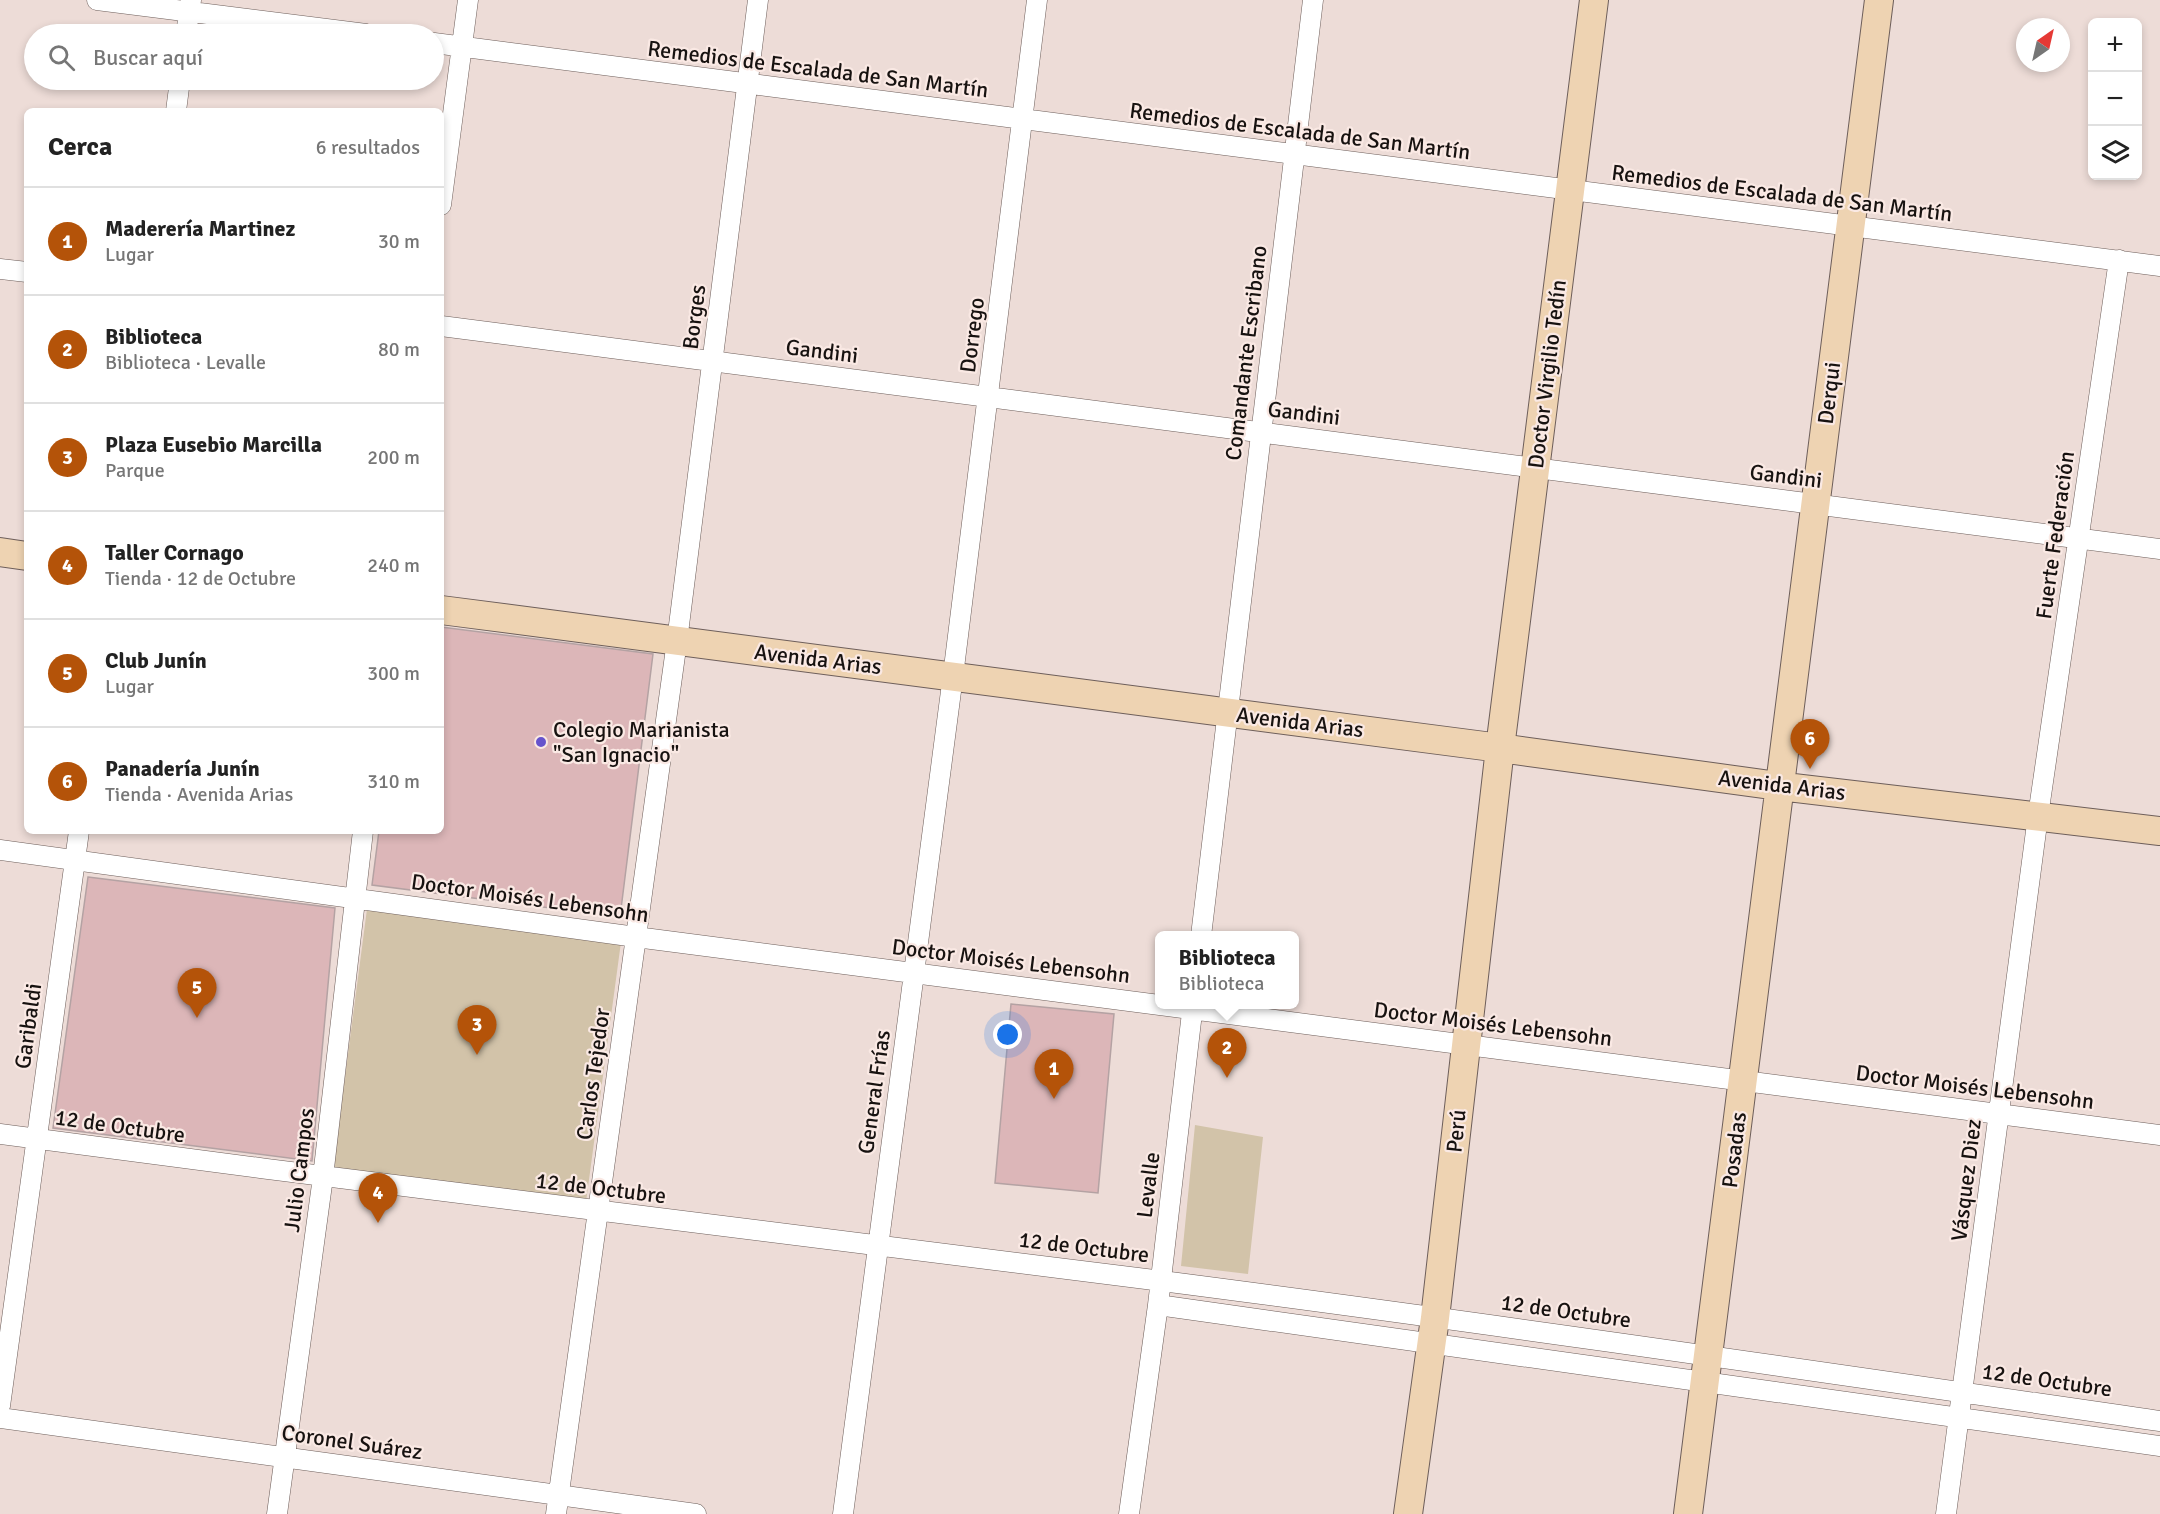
<!DOCTYPE html>
<html lang="es">
<meta charset="utf-8">
<style>
:root{--surface:#fff;--page:#f6f6f6;--text:#222;--muted:#767676;--line:#e0e0e0;--accent:#b45309}
body{margin:0;font-family:Signika,sans-serif;background:var(--page);color:var(--text)}
.controls{position:absolute;right:18px;top:18px;display:grid;overflow:hidden;border-radius:9px;box-shadow:0 3px 9px #0003}
.controls button{width:54px;height:54px;display:grid;place-items:center;padding:0;border:0;border-bottom:2px solid var(--line);background:var(--surface);color:var(--text);font:30px sans-serif}
.compass{position:absolute;left:2016px;top:18px;width:54px;height:54px;border-radius:50%;background:var(--surface);box-shadow:0 3px 9px #0003;rotate:34deg}
.you{position:absolute;left:1008px;top:1035px;width:21px;height:21px;margin:-15px;border:4px solid #fff;border-radius:50%;background:#1a73e8;box-shadow:0 0 0 9px #1a73e833}
.badge{display:grid;place-items:center;width:39px;height:39px;border-radius:50%;background:var(--accent);color:#fff;font-size:20px;font-weight:700}
.pin{position:absolute;translate:-50% -50px;filter:drop-shadow(0 2px 3px #0008)}
.pin::after{content:'';position:absolute;top:32px;width:21px;height:18px;background:inherit;clip-path:polygon(0 0,100% 0,50% 100%)}
.popup{position:absolute;left:1155px;top:931px;width:144px;height:78px;box-sizing:border-box;display:grid;place-content:center;border-radius:9px;background:var(--surface);filter:drop-shadow(0 2px 4px #0005);font-size:20px;white-space:nowrap;color:var(--muted)}
.popup b{font-size:22px;color:var(--text)}
.popup::after{content:'';position:absolute;left:50%;top:100%;margin-left:-12px;border:12px solid transparent;border-top-color:var(--surface)}
.list{margin:0;padding:0;list-style:none}
h2{display:flex;justify-content:space-between;align-items:center;height:78px;margin:0;padding:0 24px;font-size:26px}
h2 small{font-size:20px;font-weight:400;color:var(--muted)}
.list li{display:grid;grid-template-columns:39px 1fr auto;gap:18px;align-items:center;box-sizing:border-box;height:108px;padding:0 24px;border-top:2px solid var(--line)}
.list b{display:block;font-size:22px;white-space:nowrap}
.list p{margin:0;font-size:20px;white-space:nowrap;color:var(--muted)}
.list em{font-size:20px;font-style:normal;color:var(--muted)}
.icon{flex:none;width:33px;height:33px;fill:none;stroke:currentColor;stroke-width:2;stroke-linecap:round;stroke-linejoin:round}
.map{position:relative;flex:none;width:2160px;height:1514px;overflow:hidden}
.search{position:absolute;background:var(--surface);box-shadow:0 3px 9px #0003;left:24px;top:24px;width:420px;height:66px;display:flex;align-items:center;gap:15px;box-sizing:border-box;padding:0 21px;border-radius:33px;color:var(--muted);font-size:22px}
.panel{position:absolute;background:var(--surface);box-shadow:0 3px 9px #0003;left:24px;top:108px;width:420px;height:726px;border-radius:9px}
.map>svg:first-child{display:block}
.green{fill:#d2c3a9}
.building{fill:#dcb6b8;stroke:#b4a2a3;stroke-width:1.5}
.lines{fill:none;stroke-linecap:round;stroke-linejoin:round}
.minor-casing{stroke:#6d5e5a;stroke-width:21}
.secondary-casing{stroke:#6d5e5a;stroke-width:30}
.minor{stroke:#fff;stroke-width:20}
.secondary{stroke:#eed3b2;stroke-width:28}
.poi-dot{fill:#6653cc;stroke:#fae9e4;stroke-width:2}
.labels{text-anchor:middle;dominant-baseline:central;stroke-width:4.5;stroke-linejoin:round;paint-order:stroke}
.street-label{font-size:22px;fill:#171210;stroke:#fae9e4}
.poi-label{font-size:22px;fill:#171210;stroke:#fae9e4;text-anchor:start}
</style>
<div class="map">
<svg width="2160" height="1514" viewBox="0 0 2160 1514">
<rect width="100%" height="100%" fill="#eddcd7"/>
<path class="green" d="M367,909L621,942L586,1202L333,1168Z
M1195,1125L1263,1137L1248,1274L1181,1266Z"/>
<path class="building" d="M441,627L653,654L620,917L372,885L379,831H441Z
M88,877L335,908L312,1161L53,1128Z
M1011,1004L1114,1014L1098,1193L995,1183Z"/>
<g class="lines">
<g class="minor-casing">
<path id="minor" d="M97,0L366,34
M186,34L191,0
M434,43L2160,266
M176,111L180,80
M441,205L468,0
M0,269L27,272
M441,326L2160,549
M0,850L636,937L2160,1135
M1201,936L1313,0
M0,1134C387,1186 775,1231 1162,1281C1495,1324 1828,1373 2160,1421
M1158,1305L2160,1446
M0,1406L79,831
M0,1418L696,1514
M277,1514L323,1177L363,831
M556,1514L677,641L758,0
M843,1514L953,676L1037,0
M1129,1514L1158,1305L1193,1004
M1946,1514L2038,816L2119,260"/>
</g>
<g class="secondary-casing">
<path id="secondary" d="M0,552L27,556
M441,610L1500,748L1778,786L2160,831
M1408,1514L1435,1318L1500,748L1594,0
M1688,1514L1879,0"/>
</g>
<use href="#minor" class="minor"/>
<use href="#secondary" class="secondary"/>
</g>
<circle class="poi-dot" cx="541" cy="742" r="6"/>
<g class="labels">
<g class="street-label">
<text transform="translate(818 69) rotate(7)">Remedios de Escalada de San Martín</text>
<text transform="translate(1300 131) rotate(7)">Remedios de Escalada de San Martín</text>
<text transform="translate(1782 193) rotate(7)">Remedios de Escalada de San Martín</text>
<text transform="translate(694 317) rotate(-83)">Borges</text>
<text transform="translate(972 335) rotate(-83)">Dorrego</text>
<text transform="translate(822 351) rotate(7)">Gandini</text>
<text transform="translate(1246 353) rotate(-83)">Comandante Escribano</text>
<text transform="translate(1547 374) rotate(-83)">Doctor Virgilio Tedín</text>
<text transform="translate(1829 393) rotate(-83)">Derqui</text>
<text transform="translate(1304 413) rotate(7)">Gandini</text>
<text transform="translate(1786 476) rotate(7)">Gandini</text>
<text transform="translate(2055 535) rotate(-82)">Fuerte Federación</text>
<text transform="translate(818 659) rotate(7)">Avenida Arias</text>
<text transform="translate(1300 722) rotate(7)">Avenida Arias</text>
<text transform="translate(1782 785) rotate(7)">Avenida Arias</text>
<text transform="translate(530 898) rotate(8)">Doctor Moisés Lebensohn</text>
<text transform="translate(1011 961) rotate(7)">Doctor Moisés Lebensohn</text>
<text transform="translate(1493 1024) rotate(7)">Doctor Moisés Lebensohn</text>
<text transform="translate(28 1026) rotate(-82)">Garibaldi</text>
<text transform="translate(593 1074) rotate(-82)">Carlos Tejedor</text>
<text transform="translate(1975 1087) rotate(7)">Doctor Moisés Lebensohn</text>
<text transform="translate(874 1092) rotate(-82)">General Frías</text>
<text transform="translate(120 1126) rotate(8)">12 de Octubre</text>
<text transform="translate(1456 1131) rotate(-84)">Perú</text>
<text transform="translate(1734 1150) rotate(-83)">Posadas</text>
<text transform="translate(299 1170) rotate(-83)">Julio Campos</text>
<text transform="translate(1966 1180) rotate(-83)">Vásquez Diez</text>
<text transform="translate(1148 1185) rotate(-83)">Levalle</text>
<text transform="translate(601 1188) rotate(7)">12 de Octubre</text>
<text transform="translate(1084 1247) rotate(7)">12 de Octubre</text>
<text transform="translate(1566 1311) rotate(8)">12 de Octubre</text>
<text transform="translate(2047 1380) rotate(8)">12 de Octubre</text>
<text transform="translate(352 1442) rotate(8)">Coronel Suárez</text>
</g>
<g class="poi-label">
<text x="553" y="729">Colegio Marianista<tspan x="553" dy="25">"San Ignacio"</tspan></text>
</g>
</g>
</svg>
<div class="controls">
<button>+</button>
<button>−</button>
<button><svg class="icon" aria-label="layers" viewBox="0 0 24 24"><path d="M12 4l9 5-9 5-9-5zM3 14l9 5 9-5"/></svg></button>
</div>
<svg class="compass" viewBox="-18 -18 36 36"><path d="M0-13l5 13h-10z" fill="#e53935"/><path d="M0 13l5-13h-10z" fill="#767676"/></svg>
<div class="you"></div>
<div class="pin badge" style="left:1054px;top:1099px">1</div>
<div class="pin badge" style="left:1227px;top:1078px">2</div>
<div class="popup"><b>Biblioteca</b>Biblioteca</div>
<div class="pin badge" style="left:477px;top:1055px">3</div>
<div class="pin badge" style="left:378px;top:1223px">4</div>
<div class="pin badge" style="left:197px;top:1018px">5</div>
<div class="pin badge" style="left:1810px;top:769px">6</div>
<div class="search"><svg class="icon" aria-label="search" viewBox="0 0 24 24"><circle cx="10" cy="10" r="6"/><path d="M15 15l6 6"/></svg>Buscar aquí</div>
<section class="panel">
<h2>Cerca<small>6 resultados</small></h2>
<ul class="list">
<li><span class="badge">1</span><div><b>Maderería Martinez</b><p>Lugar</p></div><em>30 m</em></li>
<li><span class="badge">2</span><div><b>Biblioteca</b><p>Biblioteca · Levalle</p></div><em>80 m</em></li>
<li><span class="badge">3</span><div><b>Plaza Eusebio Marcilla</b><p>Parque</p></div><em>200 m</em></li>
<li><span class="badge">4</span><div><b>Taller Cornago</b><p>Tienda · 12 de Octubre</p></div><em>240 m</em></li>
<li><span class="badge">5</span><div><b>Club Junín</b><p>Lugar</p></div><em>300 m</em></li>
<li><span class="badge">6</span><div><b>Panadería Junín</b><p>Tienda · Avenida Arias</p></div><em>310 m</em></li>
</ul>
</section>
</div>
